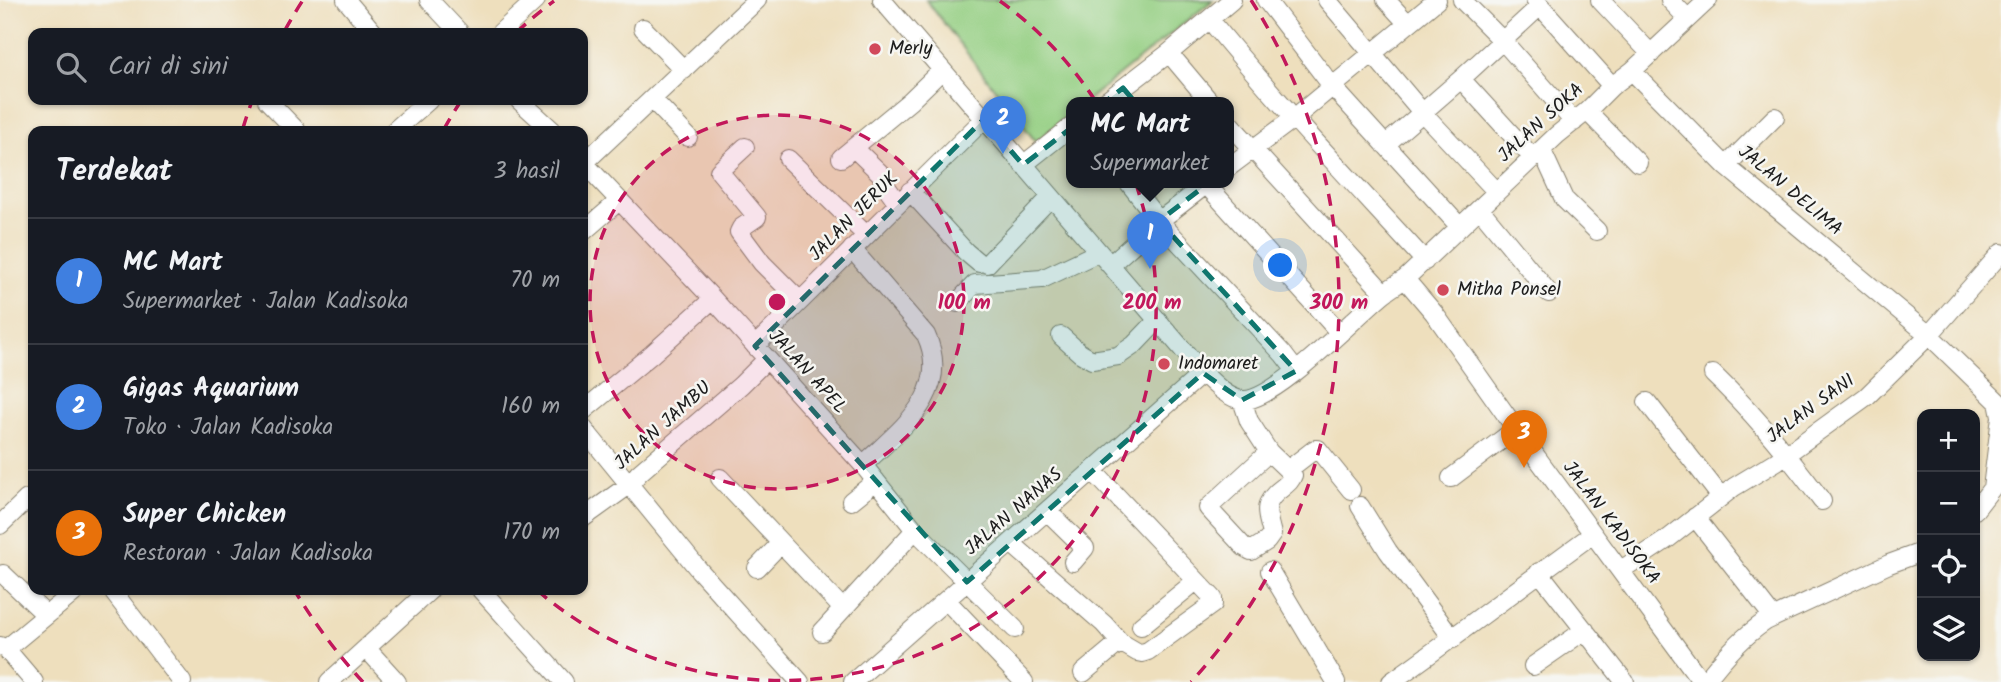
<!DOCTYPE html>
<html lang="id">
<meta charset="utf-8">
<style>
:root{--surface:#171b24;--page:#242831;--text:#f1f3f6;--muted:#9ea1a6;--line:#363941;--accent:#d1495b}
body{margin:0;font-family:Kalam,sans-serif;background:var(--page);color:var(--text)}
.controls{position:absolute;right:21px;bottom:21px;display:grid;overflow:hidden;border-radius:14px;box-shadow:0 2px 5px #0004}
.controls button{width:63px;height:63px;display:grid;place-items:center;padding:0;border:0;border-bottom:2px solid var(--line);background:var(--surface);color:var(--text);font:35px sans-serif}
.you{position:absolute;left:1281px;top:266px;width:24px;height:24px;margin:-18px;border:5px solid #fff;border-radius:50%;background:#1a73e8;box-shadow:0 0 0 10px #1a73e833}
.badge{display:grid;place-items:center;width:46px;height:46px;border-radius:50%;background:var(--accent);color:#fff;font-size:23px;font-weight:700}
.pin{position:absolute;translate:-50% -58px;filter:drop-shadow(0 2px 4px #0008)}
.pin::after{content:'';position:absolute;top:37px;width:24px;height:21px;background:inherit;clip-path:polygon(0 0,100% 0,50% 100%)}
.popup{position:absolute;left:1066px;top:97px;width:168px;height:91px;box-sizing:border-box;display:grid;place-content:center;border-radius:14px;background:var(--surface);filter:drop-shadow(0 2px 5px #0005);font-size:23px;white-space:nowrap;color:var(--muted)}
.popup b{font-size:26px;color:var(--text)}
.popup::after{content:'';position:absolute;left:50%;top:100%;margin-left:-14px;border:14px solid transparent;border-top-color:var(--surface)}
.list{margin:0;padding:0;list-style:none}
h2{display:flex;justify-content:space-between;align-items:center;height:91px;margin:0;padding:0 28px;font-size:30px}
h2 small{font-size:23px;font-weight:400;color:var(--muted)}
.list li{display:grid;grid-template-columns:46px 1fr auto;gap:21px;align-items:center;box-sizing:border-box;height:126px;padding:0 28px;border-top:2px solid var(--line)}
.list b{display:block;font-size:26px;white-space:nowrap}
.list p{margin:0;font-size:23px;white-space:nowrap;color:var(--muted)}
.list em{font-size:23px;font-style:normal;color:var(--muted)}
.icon{flex:none;width:38px;height:38px;fill:none;stroke:currentColor;stroke-width:2;stroke-linecap:round;stroke-linejoin:round}
.map{position:relative;flex:none;width:2001px;height:682px;overflow:hidden}
.search{position:absolute;background:var(--surface);box-shadow:0 2px 5px #0004;left:28px;top:28px;width:560px;height:77px;display:flex;align-items:center;gap:18px;box-sizing:border-box;padding:0 24px;border-radius:14px;color:var(--muted);font-size:26px}
.panel{position:absolute;background:var(--surface);box-shadow:0 2px 5px #0004;left:28px;top:126px;width:560px;height:469px;border-radius:14px}
.map>svg:first-child{display:block}
.green{fill:#95cf83;stroke:#587650;stroke-width:2}
.lines{fill:none;stroke-linecap:round;stroke-linejoin:round}
.minor-casing{stroke:#857e6c;stroke-width:20}
.minor{stroke:#fff;stroke-width:18}
.marked{fill:#0f766e;fill-opacity:0.2;stroke:#0f766e;stroke-width:5;stroke-dasharray:14 9;stroke-linejoin:round}
.ring{fill:none;stroke:#c2185b;stroke-width:3.5;stroke-dasharray:12 9}
.poi-dot{fill:#d1495b;stroke:#f6f6f2;stroke-width:2.5}
.labels{text-anchor:middle;dominant-baseline:central;stroke-width:5;stroke-linejoin:round;paint-order:stroke}
.poi-label{font-size:19px;fill:#1c1c1c;stroke:#f6f6f2;text-anchor:start}
.street-label{font-size:19px;fill:#1c1c1c;stroke:#f6f6f2}
.centre{fill:#c2185b;stroke:#f6f6f2;stroke-width:3.5}
.ring-label{font-size:21px;text-anchor:middle;font-weight:bold;fill:#c2185b;stroke:#f6f6f2;stroke-width:5;stroke-linejoin:round;paint-order:stroke}
</style>
<div class="map">
<svg width="2001" height="682" viewBox="0 0 2001 682">
<rect width="100%" height="100%" fill="#f6f6f2"/>
<filter id="ink" filterUnits="userSpaceOnUse"><feTurbulence type="fractalNoise" baseFrequency=".0143" numOctaves="2"/><feDisplacementMap in="SourceGraphic" scale="14" xChannelSelector="R" yChannelSelector="G"/><feConvolveMatrix kernelMatrix="1 2 1 2 8 2 1 2 1" color-interpolation-filters="sRGB"/></filter>
<filter id="wash" filterUnits="userSpaceOnUse"><feTurbulence type="fractalNoise" baseFrequency=".00686" numOctaves="4" result="noise"/><feDisplacementMap in="SourceGraphic" scale="28" xChannelSelector="R" yChannelSelector="G"/><feGaussianBlur stdDeviation="1.57" result="paint"/><feColorMatrix in="noise" values="0 0 0 0 0 0 0 0 0 0 0 0 0 0 0 0 0 1.4 0 .05"/><feComposite in="paint" operator="in"/></filter>
<g filter="url(#wash)">
<rect width="100%" height="100%" fill="#eedfbd"/>
<path class="green" d="M926,0H1213L1084,103H1071V113L1036,142Z"/>
</g>
<g filter="url(#ink)">
<g class="lines">
<g class="minor-casing">
<path id="minor" d="M346,0L374,33
M429,0L460,33
M882,0L1203,373C1213,383 1228,399 1243,400C1274,402 1356,316 1383,294C1389,289 1397,284 1405,279L1434,313L1516,429L1702,682
M1266,0L1332,86L1460,227
M1327,0L1422,112L1497,192
M1386,0L1408,24
M1462,0L1503,41L1574,122
M1535,0L1612,86
M1600,0L1651,54
M1670,0L1687,18
M1210,20C1278,104 1352,181 1425,261
M643,28L684,70
M500,33L536,0
M1169,53L1211,103
M1632,71L1726,166L1929,335L1998,402L2001,417L1992,488L1975,510
M1461,79L1533,158
M652,99L688,137
M267,100L297,131
M519,100L553,131
M1104,103L1169,53L1232,0
M1587,111L1638,163
M1229,123L1384,293
M394,131L429,100
M1385,145L1461,79L1540,6
M745,147L719,171L757,217L741,228L739,232L762,263L800,301
M854,148L882,175L883,182L898,203
M1542,151L1564,199L1597,231
M841,158L910,101L942,70
M788,159L866,235
M583,162L713,299L863,465L915,530L1015,629
M583,164L757,0
M1023,165L1071,127
M1726,166L1775,117
M1229,167L1293,119L1437,0
M1129,183L1159,221L1283,354L1296,371
M1205,183L1339,332
M910,191L966,252L979,263
M1480,209L1549,293
M583,232L619,201
M852,249L926,335C953,393 900,429 863,465
M987,264L1051,197
M1110,265L1159,221L1208,183
M1405,279L1557,135L1587,111L1612,86L1632,71L1708,0
M957,303L975,284L1042,279L1099,252
M1061,336L1080,353L1092,360L1118,356L1134,345L1158,320
M755,346L984,119
M1713,374C1754,413 1788,455 1822,501
M1242,400L1249,421L1269,452L1293,475C1291,481 1288,483 1282,488C1262,503 1266,511 1272,534L1267,541L1251,551L1244,547L1208,508L1269,452
M1647,402L1721,497
M583,411L652,354L713,299
M583,428L699,570L800,682
M1289,469L1315,449H1318L1351,490
M720,478L843,609
M1451,478L1516,429
M851,501L876,481
M1360,506L1388,551L1453,639
M1047,511L1085,548L1073,562
M1695,517L1773,617
M583,518L629,485L639,473L741,385L767,359
M0,525L27,499L33,506
M1011,543L1104,624L1120,642L1137,652L1142,653L1148,651L1213,604V598L1093,471
M757,568L780,544
M1621,570L1669,538L1734,487L1777,461L1867,396L1929,335L2001,253
M1270,571L1336,682
M1539,572L1625,682
M3,574L45,614
M117,590L114,593L182,682
M481,590L564,682
M946,600L1024,682
M1141,626L1196,581
M822,632L915,530
M0,646L6,649L34,682
M6,649L77,590
M367,649L397,682
M1533,666L1585,630
M1083,673L1120,642
M329,682L430,590
M853,682L1203,373
M1391,682C1459,634 1525,583 1593,534
M1705,682C1722,659 1742,637 1766,621L1889,564L1922,552"/>
</g>
<use href="#minor" class="minor"/>
</g>
</g>
<path class="marked" d="M1123,88L1206,185L1159,221L1296,371L1242,400L1203,373L967,582L755,346L984,119L1023,165Z"/>
<circle cx="777" cy="302" r="187" fill="#c2185b" fill-opacity=".12"/>
<g class="ring">
<circle cx="777" cy="302" r="187"/>
<path d="M444 129A375 375 0 0 1 461 101M517 32A375 375 0 0 1 554 1M1000 1A375 375 0 1 1 538 591"/>
<path d="M363 682A562 562 0 0 1 295 591M243 128A562 562 0 0 1 252 101M285 30A562 562 0 0 1 303 0M1251 0A562 562 0 0 1 1191 682"/>
</g>
<g class="poi-dot">
<circle cx="875" cy="49" r="7"/>
<circle cx="1443" cy="290" r="7"/>
<circle cx="1164" cy="364" r="7"/>
</g>
<g class="labels">
<g class="poi-label">
<text x="889" y="49">Merly</text>
<text x="1457" y="290">Mitha Ponsel</text>
<text x="1178" y="364">Indomaret</text>
</g>
<g class="street-label">
<text transform="translate(1541 123) rotate(-42)">JALAN SOKA</text>
<text transform="translate(1790 191) rotate(40)">JALAN DELIMA</text>
<text transform="translate(854 217) rotate(-45)">JALAN JERUK</text>
<text transform="translate(807 372) rotate(48)">JALAN APEL</text>
<text transform="translate(1811 409) rotate(-36)">JALAN SANI</text>
<text transform="translate(663 426) rotate(-42)">JALAN JAMBU</text>
<text transform="translate(1014 512) rotate(-41)">JALAN NANAS</text>
<text transform="translate(1611 523) rotate(53)">JALAN KADISOKA</text>
</g>
</g>
<circle cx="777" cy="302" r="10" class="centre"/>
<g class="ring-label">
<text x="964" y="309">100 m</text>
<text x="1152" y="309">200 m</text>
<text x="1339" y="309">300 m</text>
</g>
</svg>
<div class="controls">
<button>+</button>
<button>−</button>
<button><svg class="icon" aria-label="locate" viewBox="0 0 24 24"><circle cx="12" cy="12" r="6"/><path d="M12 2v4M12 18v4M2 12h4M18 12h4"/></svg></button>
<button><svg class="icon" aria-label="layers" viewBox="0 0 24 24"><path d="M12 4l9 5-9 5-9-5zM3 14l9 5 9-5"/></svg></button>
</div>
<div class="you"></div>
<div class="pin badge" style="left:1150px;top:269px;background:#3f7fe0">1</div>
<div class="popup"><b>MC Mart</b>Supermarket</div>
<div class="pin badge" style="left:1003px;top:154px;background:#3f7fe0">2</div>
<div class="pin badge" style="left:1524px;top:468px;background:#e8710a">3</div>
<div class="search"><svg class="icon" aria-label="search" viewBox="0 0 24 24"><circle cx="10" cy="10" r="6"/><path d="M15 15l6 6"/></svg>Cari di sini</div>
<section class="panel">
<h2>Terdekat<small>3 hasil</small></h2>
<ul class="list">
<li><span class="badge" style="background:#3f7fe0">1</span><div><b>MC Mart</b><p>Supermarket · Jalan Kadisoka</p></div><em>70 m</em></li>
<li><span class="badge" style="background:#3f7fe0">2</span><div><b>Gigas Aquarium</b><p>Toko · Jalan Kadisoka</p></div><em>160 m</em></li>
<li><span class="badge" style="background:#e8710a">3</span><div><b>Super Chicken</b><p>Restoran · Jalan Kadisoka</p></div><em>170 m</em></li>
</ul>
</section>
</div>
